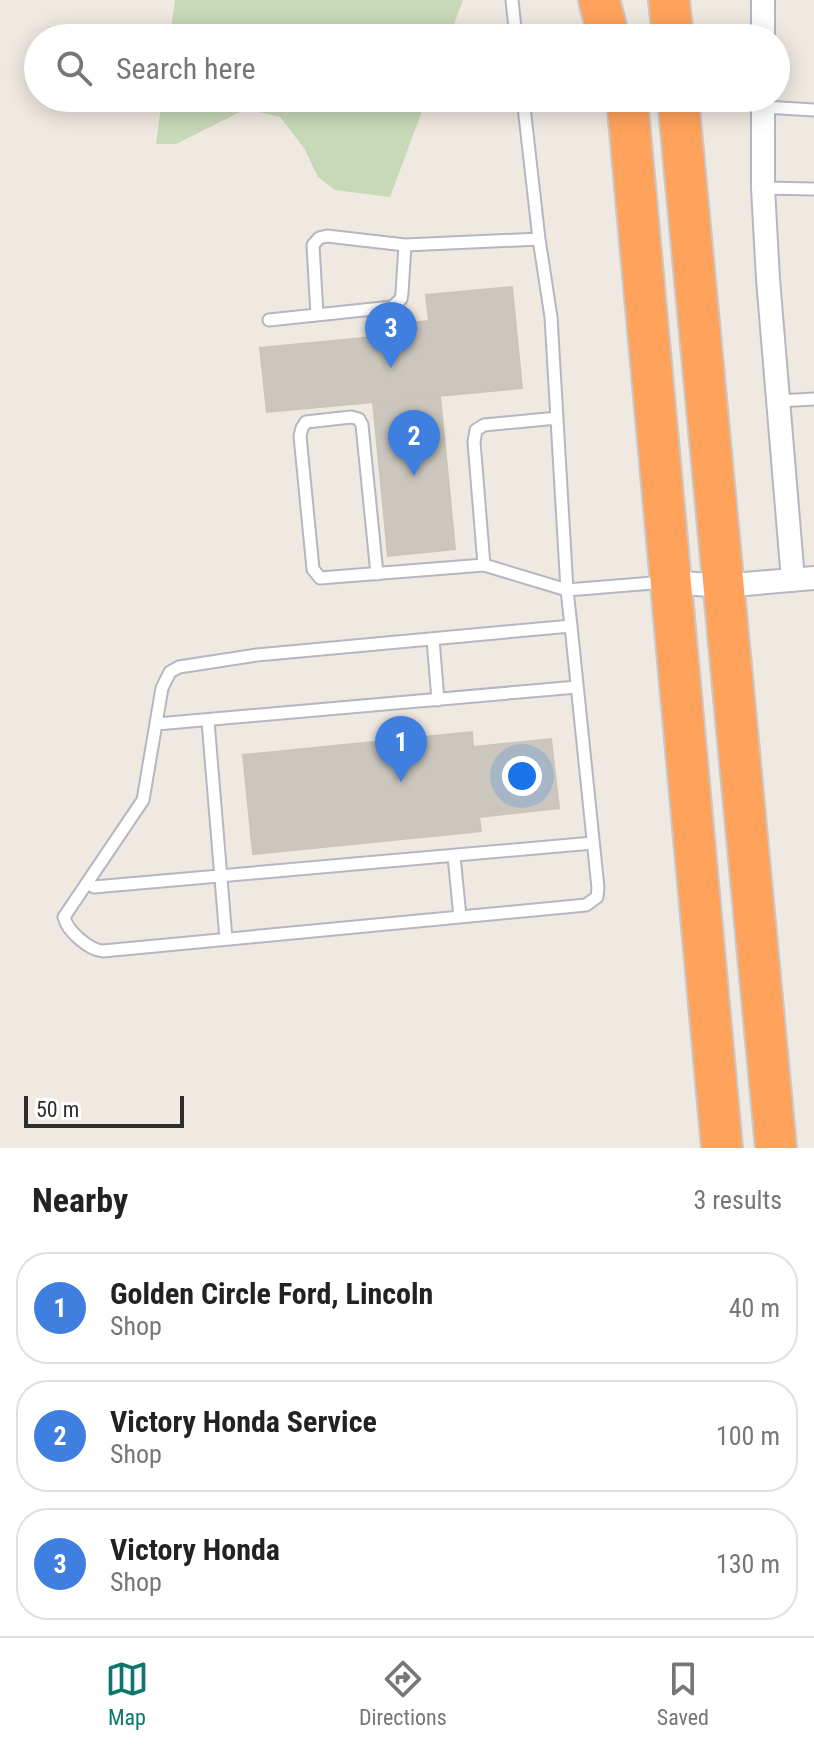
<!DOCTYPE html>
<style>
:root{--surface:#fff;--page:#f2f2f2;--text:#222;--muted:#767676;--line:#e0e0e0;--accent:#0f766e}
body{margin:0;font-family:"Roboto Condensed",sans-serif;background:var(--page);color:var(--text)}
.scale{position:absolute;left:24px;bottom:20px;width:160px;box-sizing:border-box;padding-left:8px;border:4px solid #2e2e2e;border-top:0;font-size:22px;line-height:28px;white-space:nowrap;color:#2e2e2e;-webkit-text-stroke:6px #fff;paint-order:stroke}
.you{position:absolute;left:522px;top:776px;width:28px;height:28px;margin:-20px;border:6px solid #fff;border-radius:50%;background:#1a73e8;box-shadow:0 0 0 12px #1a73e833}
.badge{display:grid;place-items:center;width:52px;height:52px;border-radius:50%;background:var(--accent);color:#fff;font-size:26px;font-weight:700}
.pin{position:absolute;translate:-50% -66px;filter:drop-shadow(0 2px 4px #0008)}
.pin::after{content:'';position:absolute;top:42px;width:28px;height:24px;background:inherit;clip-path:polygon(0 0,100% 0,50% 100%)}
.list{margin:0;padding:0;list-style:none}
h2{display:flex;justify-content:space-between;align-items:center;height:104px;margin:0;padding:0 32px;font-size:34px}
h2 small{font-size:26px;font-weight:400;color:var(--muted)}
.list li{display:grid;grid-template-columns:52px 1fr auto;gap:24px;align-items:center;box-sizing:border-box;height:112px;margin:0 16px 16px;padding:0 16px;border:2px solid var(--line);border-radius:32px}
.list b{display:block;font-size:30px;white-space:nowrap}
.list p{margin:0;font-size:26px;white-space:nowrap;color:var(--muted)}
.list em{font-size:26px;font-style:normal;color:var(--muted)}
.icon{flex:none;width:44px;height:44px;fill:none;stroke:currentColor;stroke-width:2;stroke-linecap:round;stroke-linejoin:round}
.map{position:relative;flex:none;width:814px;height:1148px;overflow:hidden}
.search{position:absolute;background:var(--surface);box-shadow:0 4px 20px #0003;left:24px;right:24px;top:24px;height:88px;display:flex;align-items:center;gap:20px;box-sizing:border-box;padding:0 28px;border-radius:44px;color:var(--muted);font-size:30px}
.sheet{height:488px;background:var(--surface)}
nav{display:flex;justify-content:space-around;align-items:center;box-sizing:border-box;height:112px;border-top:2px solid var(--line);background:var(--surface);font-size:22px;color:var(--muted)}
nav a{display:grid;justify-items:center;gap:4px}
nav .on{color:var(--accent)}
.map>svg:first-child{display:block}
.cemetery{fill:#c8d9b8}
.building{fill:#cbc7bf;stroke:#cbc5ba;stroke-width:2}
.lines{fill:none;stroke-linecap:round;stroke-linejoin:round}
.lane-casing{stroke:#b4b7c1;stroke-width:15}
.street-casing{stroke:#b4b7c1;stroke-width:26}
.highway-casing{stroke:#c9c9c9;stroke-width:44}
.lane{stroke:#fff;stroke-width:11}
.street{stroke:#fff;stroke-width:22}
.highway{stroke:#ffa35c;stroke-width:40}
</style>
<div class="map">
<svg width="814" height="1148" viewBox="0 0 814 1148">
<rect width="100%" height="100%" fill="#efe9e1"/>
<path class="cemetery" d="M175,0H463L449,38H170Z
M162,98H427L390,197L335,190L318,177L304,148L280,117L246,109L176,144H156Z"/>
<path class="building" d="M512,287L522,388L267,412L260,348L374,337L373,326L429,321L426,295Z
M440,396L455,549L388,556L373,402Z
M472,732L473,747L551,739L559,808L479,817L481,831L253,854L243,755Z"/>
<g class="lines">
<g class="lane-casing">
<path id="lane" d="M512,0L516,38
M523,98L539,239
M764,107L814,110
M763,188L814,189
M317,315L313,245L319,238L327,236L405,245L539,239L551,317L567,590L665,582
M269,320L392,307L401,299L402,293L405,245
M778,401L814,399
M484,565L474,442L476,430L484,425L557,418
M377,574L362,425L359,419L351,417L306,422L302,428L300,436L313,569L320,578L484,565L567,590L571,626L598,888L597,897L586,905L103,951C89,950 67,931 64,917L143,800L162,688L170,672L179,667L257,655L571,626
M433,639L438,700
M208,721L226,939
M157,724L577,687
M454,856L460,917
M88,883L94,887L593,843"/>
</g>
<g class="street-casing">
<path id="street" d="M763,0V38
M763,98V188L768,279L793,580
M670,582L722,586L814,578"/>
</g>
<g class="highway-casing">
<path id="highway" d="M599,0L609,38
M669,0L673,38
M627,98L722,1148
M678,98L776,1148"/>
</g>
<use href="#lane" class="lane"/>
<use href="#street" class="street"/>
<use href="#highway" class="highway"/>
</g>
</svg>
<div class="scale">50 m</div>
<div class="you"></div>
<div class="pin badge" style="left:401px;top:782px;background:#3f7fe0">1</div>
<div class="pin badge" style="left:414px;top:476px;background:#3f7fe0">2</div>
<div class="pin badge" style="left:391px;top:368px;background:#3f7fe0">3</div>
<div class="search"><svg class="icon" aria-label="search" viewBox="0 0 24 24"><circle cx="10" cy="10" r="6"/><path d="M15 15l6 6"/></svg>Search here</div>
</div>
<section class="sheet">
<h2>Nearby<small>3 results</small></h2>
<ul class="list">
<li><span class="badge" style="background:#3f7fe0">1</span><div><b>Golden Circle Ford, Lincoln</b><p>Shop</p></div><em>40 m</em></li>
<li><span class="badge" style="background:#3f7fe0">2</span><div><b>Victory Honda Service</b><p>Shop</p></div><em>100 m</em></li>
<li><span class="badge" style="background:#3f7fe0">3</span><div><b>Victory Honda</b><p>Shop</p></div><em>130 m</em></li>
</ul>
</section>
<nav>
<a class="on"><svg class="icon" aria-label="map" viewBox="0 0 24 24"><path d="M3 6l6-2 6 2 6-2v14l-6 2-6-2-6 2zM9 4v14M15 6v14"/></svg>Map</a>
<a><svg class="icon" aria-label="directions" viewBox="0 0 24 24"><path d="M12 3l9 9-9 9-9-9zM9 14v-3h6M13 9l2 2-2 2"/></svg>Directions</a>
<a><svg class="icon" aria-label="saved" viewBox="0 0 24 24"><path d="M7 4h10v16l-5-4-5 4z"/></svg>Saved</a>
</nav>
